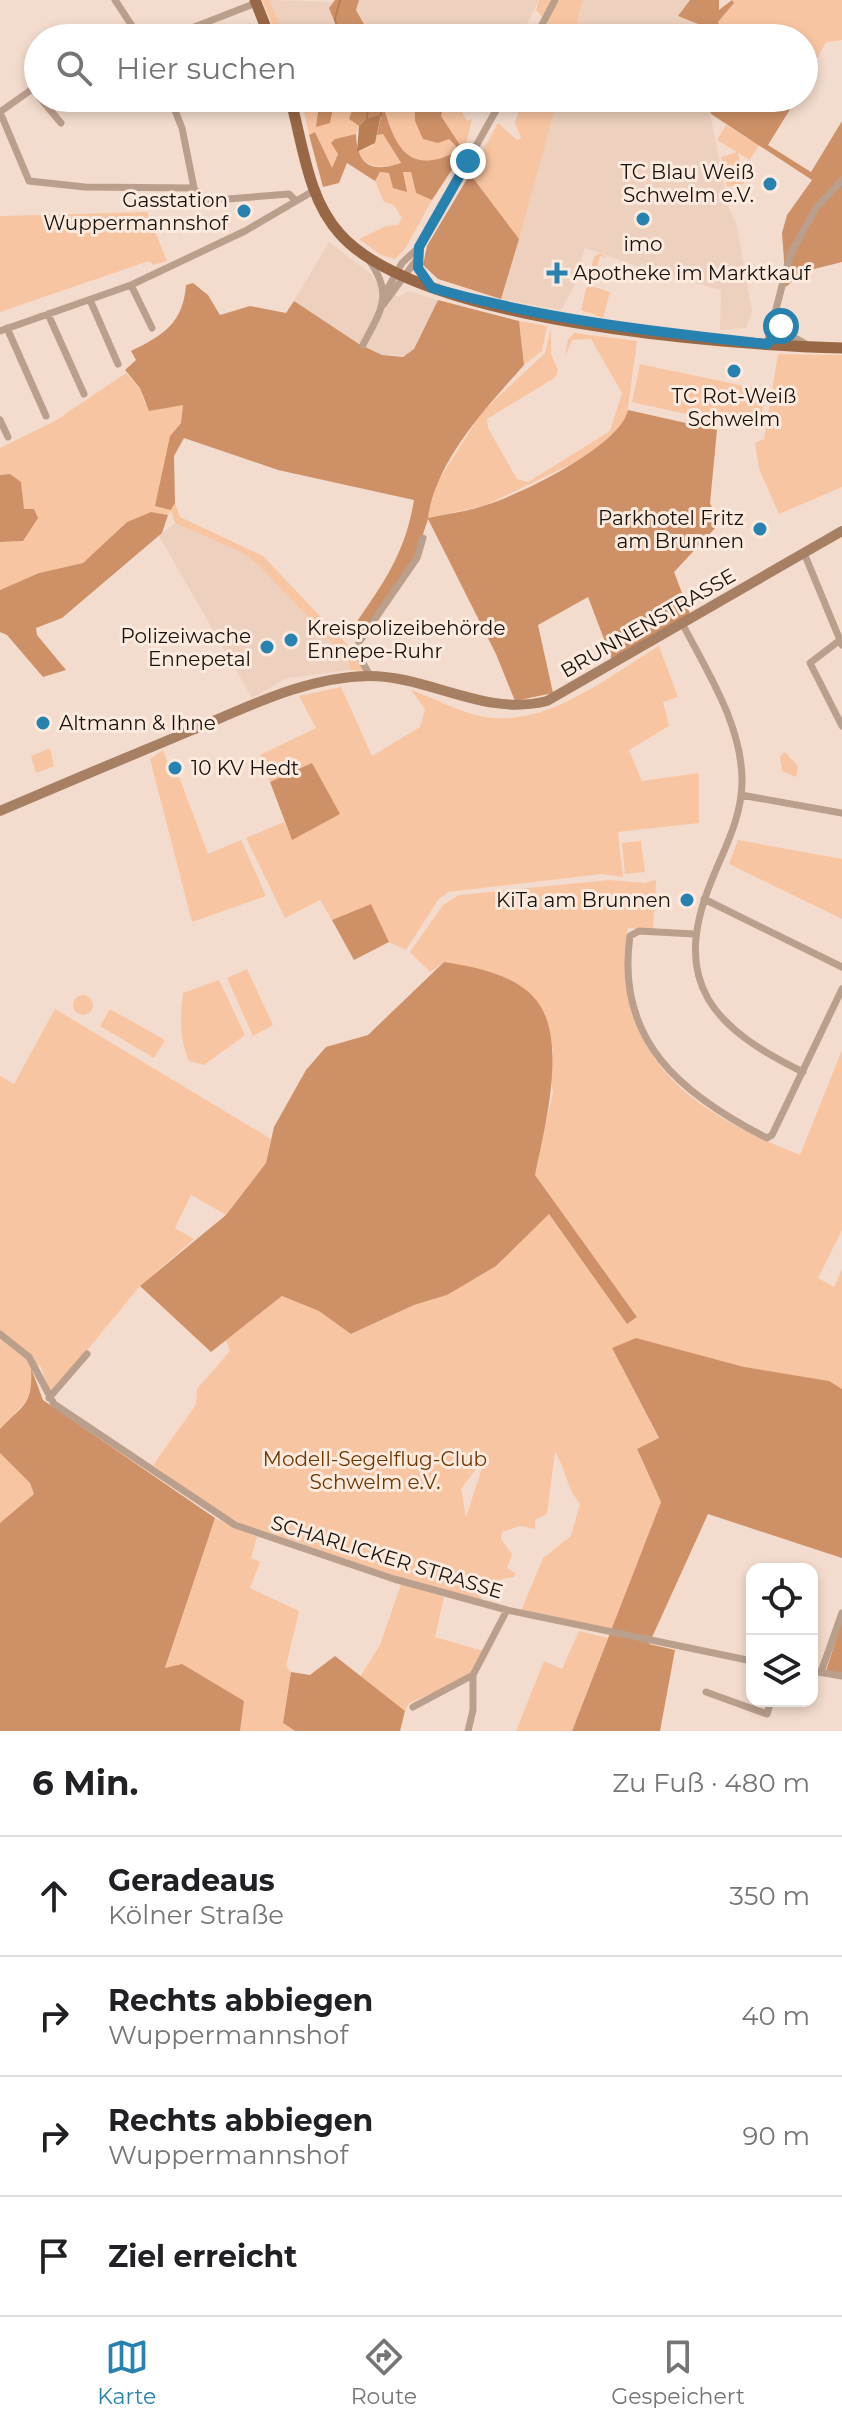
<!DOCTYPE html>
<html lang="de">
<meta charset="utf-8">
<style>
:root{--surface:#fff;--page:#f6f6f6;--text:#202124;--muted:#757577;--line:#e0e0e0;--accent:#2882b0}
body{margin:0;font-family:Montserrat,sans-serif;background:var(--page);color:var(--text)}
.controls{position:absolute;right:24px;bottom:24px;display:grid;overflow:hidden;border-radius:16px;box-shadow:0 4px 12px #0003}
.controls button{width:72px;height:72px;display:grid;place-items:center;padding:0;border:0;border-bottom:2px solid var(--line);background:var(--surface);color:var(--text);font:40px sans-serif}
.stop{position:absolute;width:24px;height:24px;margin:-18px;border:6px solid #2882b0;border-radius:50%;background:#fff}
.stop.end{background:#2882b0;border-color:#fff;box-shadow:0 2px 8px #0008}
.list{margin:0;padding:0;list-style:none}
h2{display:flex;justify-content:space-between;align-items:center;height:104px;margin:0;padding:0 32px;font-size:34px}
h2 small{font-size:26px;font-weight:400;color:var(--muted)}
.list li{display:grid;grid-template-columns:52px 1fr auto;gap:24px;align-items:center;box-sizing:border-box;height:120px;padding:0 32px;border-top:2px solid var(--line)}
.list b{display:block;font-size:30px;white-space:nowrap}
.list p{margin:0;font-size:26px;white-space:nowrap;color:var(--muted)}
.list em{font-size:26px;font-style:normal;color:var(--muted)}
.icon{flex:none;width:44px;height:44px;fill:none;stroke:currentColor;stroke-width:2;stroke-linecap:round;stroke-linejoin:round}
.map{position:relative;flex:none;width:842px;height:1731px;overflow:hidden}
.search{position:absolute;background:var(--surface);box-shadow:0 4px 12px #0003;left:24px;right:24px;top:24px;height:88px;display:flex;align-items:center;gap:20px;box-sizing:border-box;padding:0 28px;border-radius:44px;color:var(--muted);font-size:30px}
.sheet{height:584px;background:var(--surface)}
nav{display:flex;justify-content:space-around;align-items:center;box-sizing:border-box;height:112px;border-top:2px solid var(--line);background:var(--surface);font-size:22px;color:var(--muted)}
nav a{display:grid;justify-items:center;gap:4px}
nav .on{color:var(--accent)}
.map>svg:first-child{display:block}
.built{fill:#edd0bd}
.green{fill:#f8c5a2;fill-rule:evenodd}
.forest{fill:#ce9167}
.water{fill:#b97e54}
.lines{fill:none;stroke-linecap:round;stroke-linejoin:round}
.stream{stroke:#b97e54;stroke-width:2}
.minor{stroke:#bb9f8d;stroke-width:7}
.secondary{stroke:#a77f63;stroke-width:10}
.primary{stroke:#986745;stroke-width:11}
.route{stroke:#2882b0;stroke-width:10}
.poi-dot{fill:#2882b0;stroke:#fceade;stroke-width:3}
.labels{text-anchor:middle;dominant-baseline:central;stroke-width:6;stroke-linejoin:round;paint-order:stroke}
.poi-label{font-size:20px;fill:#19120d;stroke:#fceade;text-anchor:end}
.street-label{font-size:20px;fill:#19120d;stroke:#fceade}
.park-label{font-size:20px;fill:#6f3700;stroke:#fceade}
</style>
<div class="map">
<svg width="842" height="1731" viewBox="0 0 842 1731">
<rect width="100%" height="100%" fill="#f3dccd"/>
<path class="built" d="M269,0L333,2L329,8L341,38H287Z
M359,0H539L520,38H372L356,9Z
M583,0H690L701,38H573Z
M558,98H707L729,209L737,226L752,312L746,328L720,330L721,290L663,275L585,248L574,286L561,310L501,299Z
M329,242L372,275L378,285L399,297L408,291L438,300L410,356L382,355L359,344L294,301Z
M175,523L243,553L259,566L349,660L350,670L287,678L252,698L159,536Z"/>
<path class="green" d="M262,0H269L287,38H278Z
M539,0H583L573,38H542L548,24L536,10Z
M732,0H842V40L826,42L804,82V38H725L718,22L733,3Z
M301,98H320L316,113L331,109L335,98L355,102L349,119L359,126L356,134L335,139L338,154L332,169L315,132L309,135Z
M383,98H393L396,105L461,98L456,102L467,121L472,119L464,151L441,116L445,99L416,103L456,146L454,153C411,173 397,151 384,111L389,101H382Z
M513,98H558L519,239L470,174L498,123L517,140L521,138L515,123L518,113L507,109Z
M726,125L759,145L750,160L738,153L744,184L727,187L721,157L737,152L717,140Z
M383,134L401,164C380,169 367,169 355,149L358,152L372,146L377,135Z
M380,172L390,173L406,191L403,172H411L416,193L432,200L405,249L395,259L381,255L359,239L386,226L398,225L402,218L394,205L384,202L375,181Z
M147,212L167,261L153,265L149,261L0,312V216Z
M600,253L606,257L600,256L592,286L610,292L603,318L581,310L594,257Z
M519,321L547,326L542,351L524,365Z
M551,329V354L558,370L556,377L487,419L488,428L517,479L528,482L610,431L622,393L591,339L572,340L565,357L568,339L575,333L637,341L626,422L590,455L484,506L427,518L437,483L482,412L545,353Z
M778,354L842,355V487L779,514L759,469L755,443L764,439Z
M640,364L767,391L758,430L632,402Z
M126,373L140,388L145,404L183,405L181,423L170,436L171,510L175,503L180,517L263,556L357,655L366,671L350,670L349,660L259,566L243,553L175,523L171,511L168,515L151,512L127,522L83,563L39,573L0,590V542L23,541L24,510L11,474L0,475V448L55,421Z
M659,646L678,697L663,702L669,726L629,750L642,781L699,773V823L618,832L623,877L602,874L448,892L438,900L406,950L389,942L371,904L332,920L320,900L285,918L246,838L284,822L292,839L313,763L270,782L260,755L316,728L299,696L341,687L372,756L420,727L425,709L411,690C434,698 457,711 480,716C545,730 607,677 659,646Z
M50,748L54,766L36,773L31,756Z
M163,750L169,766H175L208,854L241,840L266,896L192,922L150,759Z
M785,752L798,766L796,777L782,771L780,756Z
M738,840L842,859V919L729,864Z
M641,841L645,872L625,874L622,843Z
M609,880L644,883L656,880L653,930L628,928C615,1060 688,1110 800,1155L842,1050V1230L818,1278L834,1287L842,1269V1389L828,1381L612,1348L659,1439L637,1450L661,1502L611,1632L521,1611L543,1558L571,1536L580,1504C567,1489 565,1468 555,1451L547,1514L535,1520V1529L520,1526L502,1532L501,1539L512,1554L507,1568L515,1573L514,1577C498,1579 486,1583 480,1600L392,1575L256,1528L254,1530L221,1513L153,1465L196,1405L197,1389L230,1351L226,1340L282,1296L319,1311L352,1334L414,1305L447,1295L549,1214L627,1324L637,1317L534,1175L553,1092L550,1075L553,1049L444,962L430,972L410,952L443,905L459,895ZM486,1456L466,1517L461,1489Z
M247,969L273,1025L253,1036L227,978Z
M219,980L245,1035L204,1065L189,1061C179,1036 180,1019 183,993Z
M73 1005a10 10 0 1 1 20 0a10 10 0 1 1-20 0Z
M55,1009L271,1139L266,1163L226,1215L191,1195L175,1228L194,1239L140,1286L51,1394L40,1365L31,1368C36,1400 19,1408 0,1429V1076L14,1084Z
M110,1009L165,1040L154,1058L100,1026Z
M0,1453L30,1483L34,1494L0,1523Z
M215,1518L257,1537L251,1558L260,1562L250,1588L299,1611L286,1666L291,1672L283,1723L295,1731H240L244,1701L165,1669Z
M401,1584L444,1597L435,1637L483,1651L471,1673L457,1683L409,1703L405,1711L360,1677L380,1645Z
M579,1631L608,1638L572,1731H516L544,1661L562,1669Z"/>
<path class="forest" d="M335,0H359L356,10L372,38H341L329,8Z
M690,0H719V10L732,0L734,3L718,22L725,38H701L698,24L678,16Z
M320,98H335L330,123L316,127Z
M347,98L389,101L391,109L385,112C397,151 411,173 454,153L456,146L449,139L438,143L423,139L415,121V103L445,99L441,116L464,151L432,200L416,193L411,172H403L407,192L393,188L389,173L380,172L375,181L347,163L339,183L323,187L309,135L315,132L332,168L338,154L331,143L335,139L356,134C357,166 372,173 401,163L383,134L377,135L381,116L367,118L359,126L349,119L355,102Z
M707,98H797L768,145L811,172L842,121V262L802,272L786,287L782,233L787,215L812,180L711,114Z
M470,174L519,239L501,299L438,279L423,265L427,246Z
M193,283L208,295L220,315L250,306L286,313L294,301L359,344L382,355L403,357L414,349L438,300L519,321L524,365C486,408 436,460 428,518C446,514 465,512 483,506C518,496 621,446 628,410L717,430L710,503L719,524L674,572L690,614L612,660L588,597L538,625L553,693L515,701L496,654L428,519L416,555L364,635L354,626C384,582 405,554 414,500L278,470L184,438L174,456L175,503L171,510L155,506L170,436L181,423L183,405L149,411L140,388L125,370L136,360L131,351C164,335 183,323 186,285Z
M10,474L21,482L24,509H34L38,518L23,541L0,542V475Z
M151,512L168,515L162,533L62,618L36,628L37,635L66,670L43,677L7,635L0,632V590L39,573L83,563L127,522Z
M312,763L340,814L292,840L270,782Z
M371,904L389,942L354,960L332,920Z
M444,962C475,967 520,975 539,1004C567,1044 544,1131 535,1175L637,1317L627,1324L549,1214L496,1266L447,1295L414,1305L351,1334L319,1311L282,1296L211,1352L140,1286L226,1215L266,1163L274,1127L306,1070L326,1047L368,1035Z
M636,1338L744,1367L829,1381L842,1389V1558L708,1514L649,1644L675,1650L660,1731H572L661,1502L637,1449L659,1438L612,1348Z
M31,1368L43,1400L215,1518L165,1668L182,1664L244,1701L240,1731H0V1523L34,1494L30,1483L0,1453V1429C23,1404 33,1406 31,1368Z
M842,1621V1673L826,1671Z
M335,1656L405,1711L400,1731H295L283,1723L291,1672L310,1675Z"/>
<path class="water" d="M381,115L375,143L357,152L359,126L367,118Z"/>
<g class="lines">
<path class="stream" d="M340,38L335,19L340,0
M370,100L381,107V115
M367,118L369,98"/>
<path class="minor" d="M115,0L140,38
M166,38L256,3
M535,38L555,0
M40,98L61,123
M170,98L182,128L194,188
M0,112L29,181L85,187L194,188L203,201L289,194L296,201
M0,112L38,85
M131,285L152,328
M430,286L418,268L419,247L503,98
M385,293L402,263L419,247
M90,300L118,364
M383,305L417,259
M775,313L788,334L806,344
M48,314L84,394
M7,328L46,416
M0,331L131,285L245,231L315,190
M767,344L790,255L816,208L842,180
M363,345C381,310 394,295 369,260
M0,420L8,437
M804,553L842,645
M683,625C708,673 743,727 742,783C741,820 724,849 711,882C670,983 713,1028 803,1072
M840,640L810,663L842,726
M370,676L358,654L359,642L417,558L423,538
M741,795L842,813
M704,899L842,967
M694,934L639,931L630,936C615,1041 682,1095 767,1138L772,1135L842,989
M0,1334L29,1357L54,1404L235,1525L394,1579L507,1610L752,1661
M49,1398L87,1354
M812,1671L842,1676
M821,1672L842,1613
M706,1692L767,1714L771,1701
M413,1707L473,1675L507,1610
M468,1731L473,1710V1675"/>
<path class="secondary" d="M0,811C63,784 127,757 190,731C248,707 305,677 369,676C430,676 484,717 547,701L842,531"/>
<path class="primary" d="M255,0L270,38
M290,98C303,143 307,198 340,234C418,322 725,345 842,348"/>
</g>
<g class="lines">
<path class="route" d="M468,161L419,247L418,268L432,288C548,320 649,331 767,344L778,334L779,322L781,326"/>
</g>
<g class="poi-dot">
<circle cx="770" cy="184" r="8"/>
<circle cx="244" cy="211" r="8"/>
<circle cx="643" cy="219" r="8"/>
<path d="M553 261h8v8h8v8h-8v8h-8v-8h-8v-8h8z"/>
<circle cx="734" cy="371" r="8"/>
<circle cx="760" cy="529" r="8"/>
<circle cx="291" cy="640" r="8"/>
<circle cx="267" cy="647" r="8"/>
<circle cx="43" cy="723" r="8"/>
<circle cx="175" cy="768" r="8"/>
<circle cx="687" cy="900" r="8"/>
</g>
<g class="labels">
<g class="poi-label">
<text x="754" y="172">TC Blau Weiß<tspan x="754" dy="23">Schwelm e.V.</tspan></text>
<text x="228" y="200">Gasstation<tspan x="228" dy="23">Wuppermannshof</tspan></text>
<text x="643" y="244" text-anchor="middle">imo</text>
<text x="573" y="273" text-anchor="start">Apotheke im Marktkauf</text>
<text x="734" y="396" text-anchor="middle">TC Rot-Weiß<tspan x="734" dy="23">Schwelm</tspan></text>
<text x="744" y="518">Parkhotel Fritz<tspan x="744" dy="23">am Brunnen</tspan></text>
<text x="307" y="628" text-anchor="start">Kreispolizeibehörde<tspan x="307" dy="23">Ennepe-Ruhr</tspan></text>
<text x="251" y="636">Polizeiwache<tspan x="251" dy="23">Ennepetal</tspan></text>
<text x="59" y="723" text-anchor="start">Altmann &amp; Ihne</text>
<text x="191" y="768" text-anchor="start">10 KV Hedt</text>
<text x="671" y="900">KiTa am Brunnen</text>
</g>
<g class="street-label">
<text transform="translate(648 623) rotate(-30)">BRUNNENSTRASSE</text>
<text transform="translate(387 1557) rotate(17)">SCHARLICKER STRASSE</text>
</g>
<g class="park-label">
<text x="375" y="1459">Modell-Segelflug-Club<tspan x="375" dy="23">Schwelm e.V.</tspan></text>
</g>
</g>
</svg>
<div class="controls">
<button><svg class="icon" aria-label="locate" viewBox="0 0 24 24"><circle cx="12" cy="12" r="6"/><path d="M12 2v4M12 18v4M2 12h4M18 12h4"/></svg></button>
<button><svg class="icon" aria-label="layers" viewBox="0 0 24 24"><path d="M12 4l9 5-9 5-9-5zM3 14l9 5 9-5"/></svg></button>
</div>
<div class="stop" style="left:781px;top:326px"></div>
<div class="stop end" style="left:468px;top:161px"></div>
<div class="search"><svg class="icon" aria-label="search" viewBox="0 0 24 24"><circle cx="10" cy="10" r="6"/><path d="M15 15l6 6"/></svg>Hier suchen</div>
</div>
<section class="sheet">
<h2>6 Min.<small>Zu Fuß · 480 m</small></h2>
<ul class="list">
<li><svg class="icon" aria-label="ahead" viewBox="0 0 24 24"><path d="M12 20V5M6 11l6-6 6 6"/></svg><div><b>Geradeaus</b><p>Kölner Straße</p></div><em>350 m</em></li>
<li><svg class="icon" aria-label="right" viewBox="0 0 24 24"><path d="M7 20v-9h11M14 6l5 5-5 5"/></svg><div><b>Rechts abbiegen</b><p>Wuppermannshof</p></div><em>40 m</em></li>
<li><svg class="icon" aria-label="right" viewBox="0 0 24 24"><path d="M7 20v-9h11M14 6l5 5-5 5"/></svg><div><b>Rechts abbiegen</b><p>Wuppermannshof</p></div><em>90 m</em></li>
<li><svg class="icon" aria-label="arrive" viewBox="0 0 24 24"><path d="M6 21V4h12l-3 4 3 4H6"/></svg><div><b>Ziel erreicht</b></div></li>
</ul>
</section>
<nav>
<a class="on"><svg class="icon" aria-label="map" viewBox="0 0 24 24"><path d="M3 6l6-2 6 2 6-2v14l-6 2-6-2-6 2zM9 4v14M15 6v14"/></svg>Karte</a>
<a><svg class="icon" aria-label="directions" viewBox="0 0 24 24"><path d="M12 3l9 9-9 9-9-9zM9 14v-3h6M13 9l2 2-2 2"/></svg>Route</a>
<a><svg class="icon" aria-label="saved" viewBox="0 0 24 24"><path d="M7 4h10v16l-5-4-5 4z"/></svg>Gespeichert</a>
</nav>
